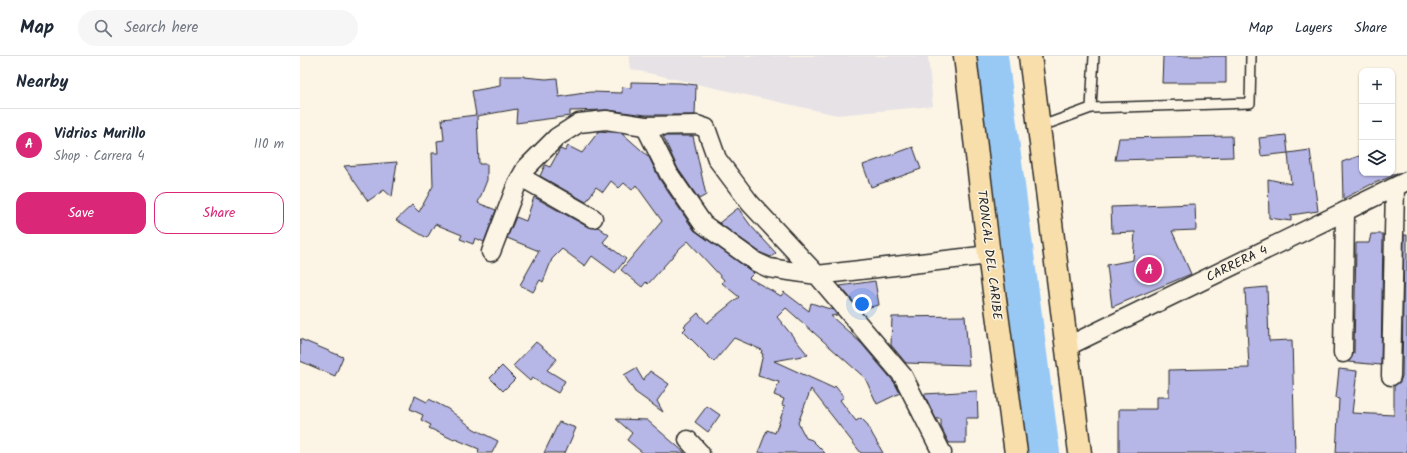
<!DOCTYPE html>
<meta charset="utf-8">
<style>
:root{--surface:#fff;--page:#f6f6f7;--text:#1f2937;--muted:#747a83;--line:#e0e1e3;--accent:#db2777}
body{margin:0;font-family:Kalam,sans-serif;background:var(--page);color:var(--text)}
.controls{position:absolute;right:12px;top:12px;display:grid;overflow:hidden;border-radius:8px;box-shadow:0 1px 3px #0004}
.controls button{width:36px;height:36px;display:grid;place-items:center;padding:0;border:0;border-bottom:1px solid var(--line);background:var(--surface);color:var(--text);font:20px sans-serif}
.you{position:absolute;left:562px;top:248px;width:14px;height:14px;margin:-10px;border:3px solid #fff;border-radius:50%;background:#1a73e8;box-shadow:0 0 0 6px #1a73e833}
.badge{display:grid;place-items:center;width:26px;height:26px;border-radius:50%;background:var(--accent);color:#fff;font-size:13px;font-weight:700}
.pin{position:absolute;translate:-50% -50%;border:2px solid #fff;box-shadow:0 1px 4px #0006}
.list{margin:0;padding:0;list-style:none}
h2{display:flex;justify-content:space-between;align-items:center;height:52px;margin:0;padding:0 16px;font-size:17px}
h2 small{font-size:13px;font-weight:400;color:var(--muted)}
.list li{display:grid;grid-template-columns:26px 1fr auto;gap:12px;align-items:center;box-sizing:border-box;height:72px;padding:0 16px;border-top:1px solid var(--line)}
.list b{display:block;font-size:15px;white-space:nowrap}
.list p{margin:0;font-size:13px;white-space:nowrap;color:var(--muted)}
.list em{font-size:13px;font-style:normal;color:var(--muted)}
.actions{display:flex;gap:8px;padding:12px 16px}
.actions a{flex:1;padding:9px 0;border:1px solid var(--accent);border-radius:12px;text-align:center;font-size:14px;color:var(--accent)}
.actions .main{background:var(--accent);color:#fff}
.icon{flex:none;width:22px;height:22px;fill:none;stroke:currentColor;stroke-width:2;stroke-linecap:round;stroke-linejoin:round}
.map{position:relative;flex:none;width:1107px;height:397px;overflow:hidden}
header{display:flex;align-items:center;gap:24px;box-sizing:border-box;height:56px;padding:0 20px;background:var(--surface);border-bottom:1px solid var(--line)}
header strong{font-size:19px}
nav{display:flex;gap:22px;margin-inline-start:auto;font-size:14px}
.search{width:280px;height:36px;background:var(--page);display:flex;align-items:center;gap:10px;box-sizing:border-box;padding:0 14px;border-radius:22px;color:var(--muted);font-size:15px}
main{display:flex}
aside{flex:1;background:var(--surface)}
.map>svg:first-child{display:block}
.built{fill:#e7e2e6}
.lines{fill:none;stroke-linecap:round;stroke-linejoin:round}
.river{stroke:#98c8f4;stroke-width:32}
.building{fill:#b6b6e7;stroke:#2b2b2b}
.service-casing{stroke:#2b2b2b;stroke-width:12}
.minor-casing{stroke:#2b2b2b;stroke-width:21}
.trunk-casing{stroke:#2b2b2b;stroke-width:25}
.service{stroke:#fcf5e5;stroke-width:9}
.minor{stroke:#fcf5e5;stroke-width:18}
.trunk{stroke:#f8deab;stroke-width:22}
.labels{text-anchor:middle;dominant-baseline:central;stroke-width:3;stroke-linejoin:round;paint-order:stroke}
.street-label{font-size:13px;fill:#2b2b2b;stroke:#fcf5e5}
</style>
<header>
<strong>Map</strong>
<div class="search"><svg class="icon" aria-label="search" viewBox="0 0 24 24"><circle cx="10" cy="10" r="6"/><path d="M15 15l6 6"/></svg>Search here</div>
<nav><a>Map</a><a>Layers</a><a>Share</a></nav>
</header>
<main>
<aside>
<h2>Nearby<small></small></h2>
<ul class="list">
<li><span class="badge">A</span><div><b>Vidrios Murillo</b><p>Shop · Carrera 4</p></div><em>110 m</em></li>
</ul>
<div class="actions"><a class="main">Save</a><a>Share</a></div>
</aside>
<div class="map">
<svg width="1107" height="397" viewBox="0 0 1107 397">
<rect width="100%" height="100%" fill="#fcf5e5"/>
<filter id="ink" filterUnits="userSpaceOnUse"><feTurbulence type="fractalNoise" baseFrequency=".025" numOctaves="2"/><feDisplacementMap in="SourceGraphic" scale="8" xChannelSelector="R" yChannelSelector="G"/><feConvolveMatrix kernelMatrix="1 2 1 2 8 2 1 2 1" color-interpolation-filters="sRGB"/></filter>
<g filter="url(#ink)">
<path class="built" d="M329,0H628L633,50L537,59L330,13Z"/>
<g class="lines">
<path class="river" d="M692,0L744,397"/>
</g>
<path class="building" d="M863,0H926V27H862Z
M200,20H224V21L246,23L257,22L259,41L291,36L322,37V31L331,32V26L380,27L396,29L395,59H346L307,54L270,55V60L216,67L217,53L177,60L179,108H187V124L178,147L196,154L184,186L175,182L173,188L160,183L162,179L135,168L127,182L96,164L112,149L119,156L133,130L132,97H138L137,85L144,84L142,63L176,59L172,35L200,30Z
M299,75L322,77L349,101L360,124L394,174L454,217L449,222L481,240L484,236L509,255L511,247L533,254L537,259L531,260L561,287L594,326L600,337L577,348L565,322L486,252L477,261L508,299L474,305L533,332L535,330L544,341L540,344L556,365L561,362L566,367L583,397H561L511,333L498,367L506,382L512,384L525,397H458L467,374L475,377L485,350L482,349L484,343L474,339L479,326L458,320L463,298L461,297L462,294L434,282L414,306L383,275L386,272L384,270L398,257L407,267L439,241L422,227L424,224L388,185L380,192L348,228L346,226L342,231L321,214L362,165L336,129L332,134L324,127L319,132L311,125L303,136L296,131L286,146L240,120L245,109L250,111L260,93L265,95L268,90L282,97Z
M986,79L988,97L961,100L959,82Z
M363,80H393L406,139L399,143L378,113Z
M932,80L933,101L815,104L819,82Z
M613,91L621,113L571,131L563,109Z
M1010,94L1018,155L991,159V165L969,162L968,123L991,128L988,97Z
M1062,99V117L1097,118L1070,129L1043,143L1042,106Z
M97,106L92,141L84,134L68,145L44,110Z
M234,141L288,171H298L309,179L303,186L326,203L315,217L292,200L285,210L262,193L252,203L243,226L240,224L233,236L220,229L239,195L207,182L216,161L226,165Z
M895,148L896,174L872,175L891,218L812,251L807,209L833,204L835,176L812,177L811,151Z
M438,152L451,170L476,197L471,201L461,197L419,167Z
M1071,178H1083L1081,309L1048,306L1054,297L1056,187H1069Z
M1104,179H1107V397H1036L1039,343L1036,342L1039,313L1057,315L1052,357L1094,359V330L1100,326L1102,320Z
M575,225L579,249L560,253L540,230Z
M967,231L969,285L992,284L995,397H819V353H857V341H869V314L949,312L945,233Z
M665,260L669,309L606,307L591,289L592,261Z
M0,283L43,301L35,320L0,305Z
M236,286L257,303L247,314L265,325L258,337L232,322L230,325L213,310Z
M202,310L215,323L203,335L190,322Z
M336,312L343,324L350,315L369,328L357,345L363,356L335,336L324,319Z
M677,335L678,362H666V387H649L641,371V363H636L624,338Z
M115,340L127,346L129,343L148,353L174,373L198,385L192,397H178L179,393L155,383L154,384L129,372L131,369L121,364L123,359L110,353Z
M407,350L420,359L408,376L395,366Z
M316,363L347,364L385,397H343L327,384L332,377Z
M259,366L276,372L265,397H244Z"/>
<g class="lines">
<g class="service-casing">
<path id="service" d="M791,52L950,47L951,0
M739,71L791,52L794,0"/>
</g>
<g class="minor-casing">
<path id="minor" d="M345,70L369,118L403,168L456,206L469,212L517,219L689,199
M221,121L293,162
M191,196L217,128L226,112L257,81L279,67L306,64L345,70L397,69L406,72L417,103L450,147L517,219L603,320L642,397
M766,291L1107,125
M1043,297L1045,155
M1091,320L1095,131
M388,384L400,397"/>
</g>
<g class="trunk-casing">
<path id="trunk" d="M665,0L689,199L716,397
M730,0L780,397"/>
</g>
<use href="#service" class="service"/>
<use href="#minor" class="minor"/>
<use href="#trunk" class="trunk"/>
</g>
</g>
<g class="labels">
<g class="street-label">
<text transform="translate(689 199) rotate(83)">TRONCAL DEL CARIBE</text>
<text transform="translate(937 208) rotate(-26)">CARRERA 4</text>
</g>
</g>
</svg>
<div class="controls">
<button>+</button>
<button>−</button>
<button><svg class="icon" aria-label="layers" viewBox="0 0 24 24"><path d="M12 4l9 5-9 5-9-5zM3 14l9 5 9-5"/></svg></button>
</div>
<div class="you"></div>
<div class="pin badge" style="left:849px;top:214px">A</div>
</div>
</main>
